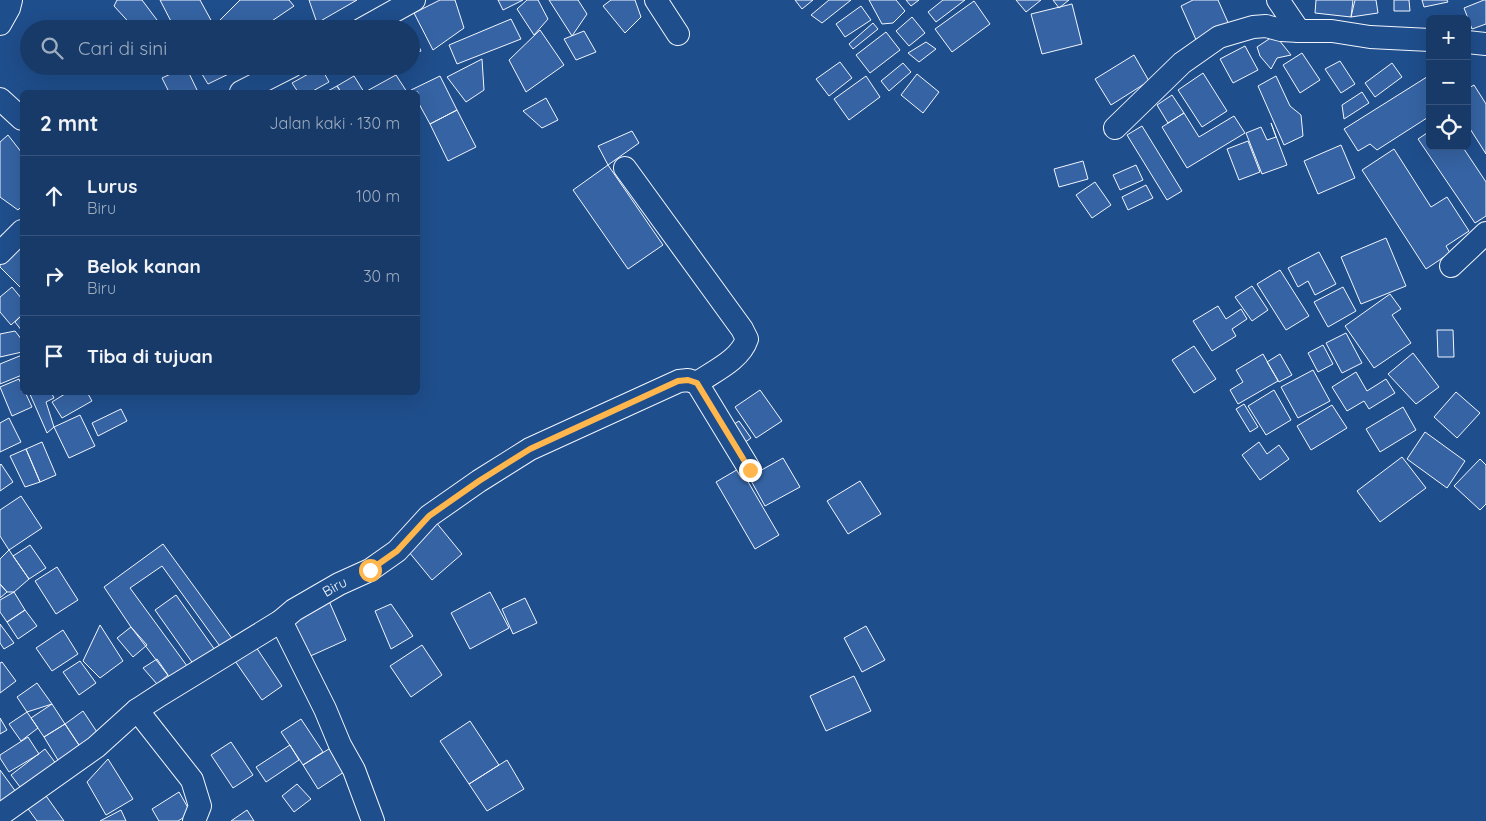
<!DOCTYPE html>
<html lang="id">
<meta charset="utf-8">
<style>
:root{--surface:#173a69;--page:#20416f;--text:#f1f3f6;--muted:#9eadc0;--line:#36547d}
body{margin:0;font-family:Quicksand,sans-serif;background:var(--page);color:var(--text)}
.controls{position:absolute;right:15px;top:15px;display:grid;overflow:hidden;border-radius:8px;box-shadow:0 5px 20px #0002}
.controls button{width:45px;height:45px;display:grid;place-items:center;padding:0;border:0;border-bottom:1px solid var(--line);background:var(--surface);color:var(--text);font:25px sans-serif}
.stop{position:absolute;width:15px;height:15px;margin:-11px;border:4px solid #ffb74d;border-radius:50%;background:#fff}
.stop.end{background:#ffb74d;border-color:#fff;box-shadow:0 1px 5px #0008}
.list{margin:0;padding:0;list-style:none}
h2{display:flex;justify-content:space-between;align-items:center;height:65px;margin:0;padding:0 20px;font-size:21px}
h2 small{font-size:16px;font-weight:400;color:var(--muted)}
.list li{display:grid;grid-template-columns:32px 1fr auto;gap:15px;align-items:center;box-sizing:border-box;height:80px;padding:0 20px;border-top:1px solid var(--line)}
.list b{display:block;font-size:19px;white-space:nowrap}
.list p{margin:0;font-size:16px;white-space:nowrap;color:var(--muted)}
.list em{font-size:16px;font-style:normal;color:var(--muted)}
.icon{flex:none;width:28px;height:28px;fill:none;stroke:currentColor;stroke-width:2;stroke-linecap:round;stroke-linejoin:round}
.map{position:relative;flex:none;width:1486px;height:821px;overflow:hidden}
.search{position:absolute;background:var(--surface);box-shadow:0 5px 20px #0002;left:20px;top:20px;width:400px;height:55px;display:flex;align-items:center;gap:12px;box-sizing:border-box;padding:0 18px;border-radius:28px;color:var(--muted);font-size:19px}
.panel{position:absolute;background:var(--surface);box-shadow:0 5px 20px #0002;left:20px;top:90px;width:400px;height:305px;border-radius:8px}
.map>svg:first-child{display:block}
.building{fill:#3563a3;stroke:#f2f6ff}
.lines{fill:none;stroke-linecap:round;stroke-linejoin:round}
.minor-casing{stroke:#f2f6ff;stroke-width:24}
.minor{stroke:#1f4e8c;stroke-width:22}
.route{stroke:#ffb74d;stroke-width:6}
.labels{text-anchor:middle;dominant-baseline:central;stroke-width:4;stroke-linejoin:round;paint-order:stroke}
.street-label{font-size:14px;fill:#f2f6ff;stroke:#1f4e8c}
</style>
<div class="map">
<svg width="1486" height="821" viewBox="0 0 1486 821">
<rect width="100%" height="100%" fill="#1f4e8c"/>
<path class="building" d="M117,0H142L157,20L148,29H135L114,6Z
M160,0H200L212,22L201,29H175Z
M240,0H289L294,6L260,29H228L219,21Z
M309,0H357L317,23Z
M440,0H455L464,28L433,50L414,13Z
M498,0H523L503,10Z
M527,0H538L548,19L534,35L517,9Z
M549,0H578L587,14L572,36Z
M611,0H635L641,17L625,33L603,6Z
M795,0H813L802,9Z
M829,0H851L822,23L811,15Z
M869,0H896L905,11L893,23L882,24Z
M906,0H919L911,6Z
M943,0H965L936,22L928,12Z
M1016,0H1041L1026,12Z
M1053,0H1069L1059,8Z
M1193,0H1218L1230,27L1197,42L1181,6Z
M1316,0H1353L1351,17L1315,13Z
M1355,0H1376L1378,13L1351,17Z
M1394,0H1409L1410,11H1394Z
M1422,0H1447L1448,2L1424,7Z
M1484,0H1486V24L1472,29L1464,8Z
M974,1L990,24L952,52L935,29Z
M1072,4L1082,44L1042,54L1031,14Z
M861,6L871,20L845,37L836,24Z
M912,17L925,33L909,46L896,31Z
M511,19L521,39L457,64L449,45Z
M212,22L216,29H201Z
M873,23L878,29L853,49L849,44Z
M411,29L421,51L411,55Z
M540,30L564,65L526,92L509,60Z
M584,31L596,52L576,60L564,39Z
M886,32L900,50L870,73L856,55Z
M1275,35L1291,55L1277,58L1271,69L1260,56L1257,47Z
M926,42L936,49L919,62L908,53Z
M1245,46L1258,70L1233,83L1220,59Z
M1302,53L1320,80L1300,93L1283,65Z
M1134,55L1149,81L1111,105L1095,79Z
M482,59L484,90L466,102L447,77Z
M1340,61L1355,84L1341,93L1325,69Z
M840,62L852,78L829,96L816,79Z
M903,63L911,72L889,91L881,81Z
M1392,63L1402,77L1375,97L1365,83Z
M105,66H123L110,74Z
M197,66H240L241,68L208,84Z
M186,67L198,92H169L162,78Z
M321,67L329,82L311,92H298L292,83Z
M1203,73L1227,111L1202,127L1178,90Z
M917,74L939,92L923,113L901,95Z
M396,75L407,92H365Z
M1430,75V116L1377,150L1370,144L1358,151L1344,129Z
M354,76L364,92H341L337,86Z
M440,76L457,110L430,124L418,102V92H412L411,90Z
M866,76L880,97L849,120L834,99Z
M1276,76L1290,106L1301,115L1303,136L1284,145L1258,86Z
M1474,85L1486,104V154L1467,124V89Z
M337,86L341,92H326Z
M1362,92L1369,103L1344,119L1342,105Z
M1172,95L1184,113L1168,123L1157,105Z
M546,98L558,120L542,128L523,111Z
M457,110L476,147L448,161L430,124Z
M1184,113L1199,137L1234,116L1245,133L1187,168L1162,127Z
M1271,123L1287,165L1262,174L1246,133L1261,127L1267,140L1276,137Z
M1142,126L1182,191L1167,200L1127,135Z
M632,131L639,143L608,165L598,146Z
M1430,131V146H1462L1486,182V216L1475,223L1418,139Z
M8,135L22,153V206L18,210L0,197V142Z
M1248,141L1260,172L1239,180L1227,149Z
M1341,145L1355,178L1318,194L1304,161Z
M1394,149L1431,207L1447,197L1469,231L1446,246L1450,253L1426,269L1362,170Z
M1083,161L1088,179L1059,187L1054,169Z
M608,165L663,245L628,269L573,190Z
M1136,165L1143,180L1120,190L1113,175Z
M1095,182L1111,205L1092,218L1076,195Z
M1146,185L1153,198L1128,210L1122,197Z
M1386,238L1406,286L1361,304L1341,257Z
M22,242V289L0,267V265Z
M1319,252L1336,284L1315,295L1308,281L1298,287L1288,268Z
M1280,270L1309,316L1286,330L1257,284Z
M1252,286L1268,310L1252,321L1235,297Z
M12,287L22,299V315L11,325L0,312V297Z
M1343,287L1356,311L1328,327L1314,302Z
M1390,294L1401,309L1392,315L1411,343L1374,368L1345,326Z
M1218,306L1226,319L1241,309L1247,319L1232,329L1236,336L1212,351L1193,321Z
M22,315V331L15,322Z
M1437,330H1453L1454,357H1438Z
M15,331L22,340V352L0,357V334Z
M1346,333L1362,363L1342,373L1326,343Z
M1323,345L1333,364L1318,372L1308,353Z
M1194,346L1216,379L1194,393L1172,360Z
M1413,353L1439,387L1416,404L1388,374Z
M1263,354L1278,381L1238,404L1230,390L1243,382L1236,370Z
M1280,354L1292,375L1279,382L1267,362Z
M22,355V375L0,384V364Z
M1313,370L1330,401L1298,418L1281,387Z
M1356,372L1367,391L1386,379L1395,393L1369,409L1364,401L1347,411L1332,387Z
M19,379L22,386V392H25L32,407L12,416L0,387Z
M760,390L782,421L756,438L735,407Z
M1274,390L1291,420L1266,435L1248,406Z
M29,392H51L54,398L46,402L54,427L47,433Z
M68,392H87L92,401L62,418L52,402Z
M1456,392L1480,413L1457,438L1434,417Z
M1244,404L1258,427L1250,432L1236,409Z
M1332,405L1347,428L1311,450L1297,426Z
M1403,407L1416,430L1380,452L1366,429Z
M121,409L127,421L98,436L92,423Z
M80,415L95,446L69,458L54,427Z
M9,418L21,442L0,452V423Z
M739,421L751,438L740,446L728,428Z
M1425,432L1465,461L1447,488L1407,459Z
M42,442L56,475L40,482L26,449Z
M1259,442L1267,454L1279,445L1289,459L1260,480L1242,455Z
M26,449L40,482L25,487L10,456Z
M1402,457L1426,488L1380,522L1357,491Z
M783,458L800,487L765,506L749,477Z
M1480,459L1486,465V504L1480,510L1454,486Z
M1,464L13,482L0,491V465Z
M740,468L779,535L755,549L716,482Z
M860,481L881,514L848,534L827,501Z
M21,496L42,528L9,550L0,536V510Z
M435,521L462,554L432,580L404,546Z
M163,544L234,641L222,649L162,566L130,588L190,670L173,682L131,627L104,587Z
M30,545L46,568L29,579L13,556Z
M9,550L29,579L14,592H7L0,584V559Z
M57,567L78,600L56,614L35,581Z
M0,584L7,592L0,598Z
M14,592L25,610L7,622L0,612V600Z
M490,592L509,628L470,649L451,613Z
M176,595L215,650L194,665L155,610Z
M525,598L537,623L513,634L502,609Z
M329,601L346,640L306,658L289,619Z
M391,604L413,636L391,649L375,611Z
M25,610L37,626L18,639L7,622Z
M0,624L14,643L4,649L0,643Z
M100,625L123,661L100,678L83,661Z
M866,626L885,660L862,672L844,638Z
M131,627L147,645L133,657L117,638Z
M63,630L78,654L52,671L36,648Z
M422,645L442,675L411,697L390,666Z
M256,647L282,686L262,700L235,661Z
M157,659L168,675L157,684L143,668Z
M80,661L96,683L79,695L63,672Z
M2,662L16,681L0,693V663Z
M854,676L871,711L826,731L810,696Z
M37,683L52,704L27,712L17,697Z
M52,704L65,724L44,737L31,718Z
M83,711L101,738L83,751L65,724Z
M27,712L38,728L21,741L9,724Z
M0,718L7,730L0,734Z
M301,719L323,752L303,765L281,732Z
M470,721L499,765L469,784L440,741Z
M65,724L83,751L61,765L44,737Z
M28,737L39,754L9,772L0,758V755Z
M231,742L253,775L233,788L211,755Z
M290,745L299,760L266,782L256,767Z
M332,747L347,770L318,789L303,765Z
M45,749L57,765L23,791L11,775Z
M108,759L133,799L106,815L87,782Z
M507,760L524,789L487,811L469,784Z
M0,770L19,796L0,810Z
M297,784L311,799L294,812L282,796Z
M179,792L191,813L178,821H159L152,809Z
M44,793L64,821H37L26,806Z
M121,810L126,821H100Z
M247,810L254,821H231Z"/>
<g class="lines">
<g class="minor-casing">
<g id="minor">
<path d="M656,0L678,34"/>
<path d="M1278,0L1299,31H1332L1370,37L1430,40"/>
<path d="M0,24L9,8L11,0"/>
<path d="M362,29L414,0"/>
<path d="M1467,42L1486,44"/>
<path d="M241,92L292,66"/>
<path d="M0,99L22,119"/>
<path d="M1115,128L1182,63L1219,37L1253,27L1266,26L1281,30L1299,31"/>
<path d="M625,168L742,329L747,339C740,360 714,371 697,383"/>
<path d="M0,253L22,231"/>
<path d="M1451,266L1486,233"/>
<path d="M281,621L325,709L340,745L354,770L373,821"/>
<path d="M137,710L192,780L200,806L194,821"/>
<path id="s1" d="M0,815L96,747L137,710L160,695L281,621L294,610L339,584L370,570L397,551L429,516L479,481L530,449L679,381L688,380L697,383L750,470"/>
</g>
</g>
<use href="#minor" class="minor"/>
</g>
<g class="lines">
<path class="route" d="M370,570L397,551L429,516L479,481L530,449L678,381L688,380L697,383L750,470"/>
</g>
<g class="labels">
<g class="street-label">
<text stroke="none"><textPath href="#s1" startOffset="406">Biru</textPath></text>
</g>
</g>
</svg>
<div class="controls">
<button>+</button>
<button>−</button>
<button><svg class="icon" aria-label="locate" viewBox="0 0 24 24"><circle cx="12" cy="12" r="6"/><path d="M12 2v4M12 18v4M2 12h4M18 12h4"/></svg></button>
</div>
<div class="stop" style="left:370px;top:570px"></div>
<div class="stop end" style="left:750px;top:470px"></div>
<div class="search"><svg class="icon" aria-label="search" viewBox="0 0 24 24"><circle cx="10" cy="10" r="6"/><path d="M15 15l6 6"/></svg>Cari di sini</div>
<section class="panel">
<h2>2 mnt<small>Jalan kaki · 130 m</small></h2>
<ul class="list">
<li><svg class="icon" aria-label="ahead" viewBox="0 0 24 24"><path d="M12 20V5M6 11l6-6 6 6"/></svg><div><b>Lurus</b><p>Biru</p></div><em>100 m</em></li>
<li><svg class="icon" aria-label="right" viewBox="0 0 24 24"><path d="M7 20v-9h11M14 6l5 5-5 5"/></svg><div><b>Belok kanan</b><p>Biru</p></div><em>30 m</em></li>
<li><svg class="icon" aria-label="arrive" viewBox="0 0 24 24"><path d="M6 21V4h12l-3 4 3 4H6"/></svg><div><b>Tiba di tujuan</b></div></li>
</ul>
</section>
</div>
